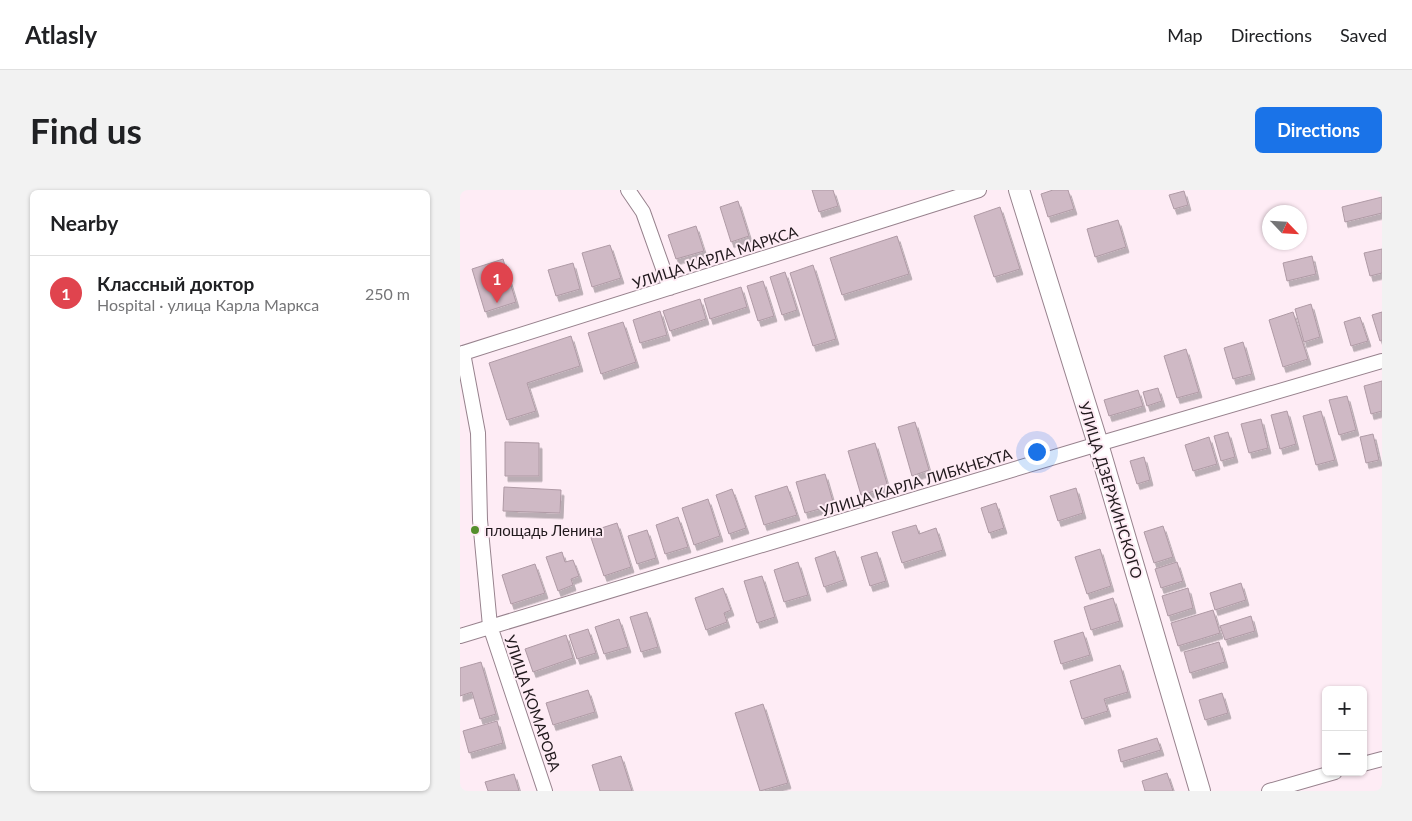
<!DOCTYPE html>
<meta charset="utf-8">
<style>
:root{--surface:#fff;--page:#f2f2f2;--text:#202124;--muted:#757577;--line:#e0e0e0;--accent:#1a73e8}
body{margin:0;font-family:Lato,sans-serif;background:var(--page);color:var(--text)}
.controls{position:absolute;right:15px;bottom:15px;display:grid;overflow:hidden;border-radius:8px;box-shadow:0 1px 4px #0004}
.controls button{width:45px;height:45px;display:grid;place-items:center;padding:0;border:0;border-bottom:1px solid var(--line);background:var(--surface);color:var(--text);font:25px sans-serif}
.compass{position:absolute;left:802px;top:15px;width:45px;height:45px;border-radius:50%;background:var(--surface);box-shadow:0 1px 4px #0004;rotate:115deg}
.you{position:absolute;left:576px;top:261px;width:18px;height:18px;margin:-12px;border:4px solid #fff;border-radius:50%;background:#1a73e8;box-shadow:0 0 0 8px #1a73e833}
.badge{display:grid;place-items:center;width:32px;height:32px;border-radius:50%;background:var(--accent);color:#fff;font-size:16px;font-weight:700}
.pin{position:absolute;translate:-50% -41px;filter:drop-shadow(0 1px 2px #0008)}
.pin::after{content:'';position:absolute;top:26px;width:18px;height:15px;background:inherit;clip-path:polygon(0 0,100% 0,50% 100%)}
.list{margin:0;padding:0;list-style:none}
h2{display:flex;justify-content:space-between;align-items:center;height:65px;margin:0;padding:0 20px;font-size:21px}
h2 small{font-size:16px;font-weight:400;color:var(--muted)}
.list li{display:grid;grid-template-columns:32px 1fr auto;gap:15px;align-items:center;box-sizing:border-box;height:75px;padding:0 20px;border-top:1px solid var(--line)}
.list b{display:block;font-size:19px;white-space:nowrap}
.list p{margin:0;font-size:16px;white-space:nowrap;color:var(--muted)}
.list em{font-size:16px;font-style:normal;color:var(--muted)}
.map{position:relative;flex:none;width:922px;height:601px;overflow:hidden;border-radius:8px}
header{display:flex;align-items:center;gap:30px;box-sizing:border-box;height:70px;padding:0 25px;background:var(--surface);border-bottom:1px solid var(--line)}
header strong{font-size:24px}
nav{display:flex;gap:28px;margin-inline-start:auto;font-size:18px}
.intro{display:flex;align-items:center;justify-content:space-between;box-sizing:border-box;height:120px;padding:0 30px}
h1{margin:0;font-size:35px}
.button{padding:12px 22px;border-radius:8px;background:var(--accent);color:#fff;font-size:18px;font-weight:700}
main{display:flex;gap:30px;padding:0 30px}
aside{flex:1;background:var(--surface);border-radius:8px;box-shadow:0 1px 4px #0004}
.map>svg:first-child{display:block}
.building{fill:#cfb9c5;stroke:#af9aa5;filter:url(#shadow)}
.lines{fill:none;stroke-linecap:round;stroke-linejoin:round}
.minor-casing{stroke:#97828d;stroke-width:16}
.secondary-casing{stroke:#97828d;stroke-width:22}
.minor{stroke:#fff;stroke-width:14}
.secondary{stroke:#fff;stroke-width:20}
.poi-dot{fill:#548f2c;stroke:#feecf5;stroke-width:2}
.labels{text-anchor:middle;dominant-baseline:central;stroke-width:4;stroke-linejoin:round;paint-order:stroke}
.street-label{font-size:15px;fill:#21191d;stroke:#feecf5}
.poi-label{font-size:15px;fill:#21191d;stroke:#feecf5;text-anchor:start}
</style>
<header>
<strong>Atlasly</strong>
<nav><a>Map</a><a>Directions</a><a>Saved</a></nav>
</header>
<div class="intro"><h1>Find us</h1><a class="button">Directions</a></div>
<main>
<aside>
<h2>Nearby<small></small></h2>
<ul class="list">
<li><span class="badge" style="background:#e0444e">1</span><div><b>Классный доктор</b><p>Hospital · улица Карла Маркса</p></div><em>250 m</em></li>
</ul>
</aside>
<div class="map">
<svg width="922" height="601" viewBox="0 0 922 601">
<defs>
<filter id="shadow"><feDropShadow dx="3" dy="5.5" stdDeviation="0" flood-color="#0004"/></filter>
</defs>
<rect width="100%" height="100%" fill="#feecf5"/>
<path class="building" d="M352,0H373L378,16L359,22Z
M593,0H608L614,19L588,27L581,4Z
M724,1L728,15L714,19L709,5Z
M922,7V23L885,32L882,17Z
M278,11L289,46L271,52L260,17Z
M540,17L560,79L534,87L514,26Z
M658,30L666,57L635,67L627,39Z
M236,36L244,61L216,69L208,45Z
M437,46L449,84L382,105L370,68Z
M150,55L161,88L132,97L122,63Z
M922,59V83L910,86L904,63Z
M852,66L856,84L827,91L823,73Z
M43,69L56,112L25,122L12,79Z
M113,73L120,99L96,106L88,80Z
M353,75L376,149L353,156L330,83Z
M325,82L337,120L322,125L310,87Z
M303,91L314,126L298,131L287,96Z
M281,97L287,117L250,129L244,109Z
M240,109L246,129L210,141L203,121Z
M851,114L860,147L844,152L835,119Z
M200,121L207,145L180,153L173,130Z
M833,122L848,169L823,177L809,130Z
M922,122V150L920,151L912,125Z
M900,127L908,151L891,156L884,132Z
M163,132L176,172L141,184L128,143Z
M111,146L120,176L67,193L76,221L47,230L29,173Z
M783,152L792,184L773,189L764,158Z
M726,159L739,202L717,208L704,166Z
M922,191V221L911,224L904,196Z
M698,198L702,211L687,216L683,202Z
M678,200L683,216L649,226L644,210Z
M887,206L896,240L879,245L869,210Z
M827,221L836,254L820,259L811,225Z
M861,221L875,270L856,275L843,226Z
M801,229L808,258L789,263L781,234Z
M455,232L469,280L452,286L438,237Z
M768,242L775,267L761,271L754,246Z
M913,244L919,270L906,273L900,247Z
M749,247L757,274L733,281L725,255Z
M45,252L79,253V286H45Z
M415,253L428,297L401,305L388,261Z
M684,267L690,290L677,294L670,271Z
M365,284L374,315L345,323L336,292Z
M327,296L337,325L304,335L295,306Z
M44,297L101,300L100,323L43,321Z
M616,298L623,323L598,331L590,306Z
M272,299L286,338L269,344L256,305Z
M248,309L260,346L234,355L222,318Z
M536,313L544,338L529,343L521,318Z
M218,327L228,357L205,364L196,335Z
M157,333L171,377L144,386L129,342Z
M456,335L459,344L476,338L483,360L442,373L432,342Z
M703,336L713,367L694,373L684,342Z
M187,340L196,368L177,374L168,346Z
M640,359L651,396L627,404L615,367Z
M375,361L384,390L364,397L355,368Z
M102,362L105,372L113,370L119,386L111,389L113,395L98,401L86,367Z
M417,362L426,391L410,396L401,367Z
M338,372L348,405L324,412L314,380Z
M717,372L723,391L701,398L695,379Z
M75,374L85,403L51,414L42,385Z
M302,386L315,427L297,433L284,391Z
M781,393L786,410L755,420L750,403Z
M263,398L271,420L264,423L267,432L246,440L235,408Z
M728,398L733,418L708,426L702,406Z
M653,408L660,431L631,440L624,417Z
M753,420L760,443L718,456L711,433Z
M187,422L198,457L181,462L170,427Z
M791,426L795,441L765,450L760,436Z
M159,429L168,457L144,464L135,437Z
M128,439L136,463L117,469L109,445Z
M623,442L630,465L601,474L594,451Z
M106,445L113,468L73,482L65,459Z
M759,452L765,472L730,483L724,462Z
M21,472L36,524L20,529L12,502L0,506V478Z
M660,475L668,502L644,509L648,521L622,529L610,491Z
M128,500L135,522L93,535L86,513Z
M762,503L768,523L745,530L739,510Z
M303,514L328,593L300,601L275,523Z
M37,531L43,553L9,563L3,541Z
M697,548L701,560L661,572L658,560Z
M161,566L172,601H140L132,575Z
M707,583L713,601H685L682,591Z
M54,584L59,601H28L25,592Z"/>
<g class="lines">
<g class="minor-casing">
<path id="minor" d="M168,0L183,22L210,98
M3,163L18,243L20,330L30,436L85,601
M0,164L519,0
M0,446L638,254L922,171
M903,574L922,569
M809,601L875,582"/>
</g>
<g class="secondary-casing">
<path id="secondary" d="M559,0L638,254L740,601"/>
</g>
<use href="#minor" class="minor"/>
<use href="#secondary" class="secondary"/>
</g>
<circle class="poi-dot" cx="15" cy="340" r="5"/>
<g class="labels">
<g class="street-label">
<text transform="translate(255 67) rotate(-18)">УЛИЦА КАРЛА МАРКСА</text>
<text transform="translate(456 292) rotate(-17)">УЛИЦА КАРЛА ЛИБКНЕХТА</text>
<text transform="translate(651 300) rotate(73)">УЛИЦА ДЗЕРЖИНСКОГО</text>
<text transform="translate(73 513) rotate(71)">УЛИЦА КОМАРОВА</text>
</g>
<g class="poi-label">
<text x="25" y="340">площадь Ленина</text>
</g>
</g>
</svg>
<div class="controls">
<button>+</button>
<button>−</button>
</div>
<svg class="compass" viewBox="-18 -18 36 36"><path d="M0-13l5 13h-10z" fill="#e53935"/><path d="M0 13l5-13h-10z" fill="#757577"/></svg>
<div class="you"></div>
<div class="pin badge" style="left:37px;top:113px;background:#e0444e">1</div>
</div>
</main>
